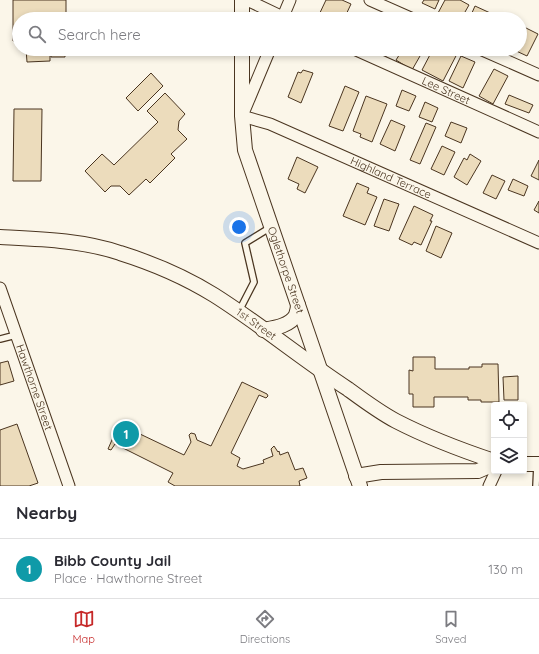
<!DOCTYPE html>
<meta charset="utf-8">
<style>
:root{--surface:#fff;--page:#f7f7f7;--text:#2b2b33;--muted:#7c7c81;--line:#e1e1e2;--accent:#c62828}
body{margin:0;font-family:Quicksand,sans-serif;background:var(--page);color:var(--text)}
.controls{position:absolute;right:12px;bottom:12px;display:grid;overflow:hidden;border-radius:4px;box-shadow:0 2px 6px #0003}
.controls button{width:36px;height:36px;display:grid;place-items:center;padding:0;border:0;border-bottom:1px solid var(--line);background:var(--surface);color:var(--text);font:20px sans-serif}
.you{position:absolute;left:239px;top:227px;width:14px;height:14px;margin:-10px;border:3px solid #fff;border-radius:50%;background:#1a73e8;box-shadow:0 0 0 6px #1a73e833}
.badge{display:grid;place-items:center;width:26px;height:26px;border-radius:50%;background:var(--accent);color:#fff;font-size:13px;font-weight:700}
.pin{position:absolute;translate:-50% -50%;border:2px solid #fff;box-shadow:0 1px 4px #0006}
.list{margin:0;padding:0;list-style:none}
h2{display:flex;justify-content:space-between;align-items:center;height:52px;margin:0;padding:0 16px;font-size:17px}
h2 small{font-size:13px;font-weight:400;color:var(--muted)}
.list li{display:grid;grid-template-columns:26px 1fr auto;gap:12px;align-items:center;box-sizing:border-box;height:60px;padding:0 16px;border-top:1px solid var(--line)}
.list b{display:block;font-size:15px;white-space:nowrap}
.list p{margin:0;font-size:13px;white-space:nowrap;color:var(--muted)}
.list em{font-size:13px;font-style:normal;color:var(--muted)}
.icon{flex:none;width:22px;height:22px;fill:none;stroke:currentColor;stroke-width:2;stroke-linecap:round;stroke-linejoin:round}
.map{position:relative;flex:none;width:539px;height:486px;overflow:hidden}
.search{position:absolute;background:var(--surface);box-shadow:0 2px 6px #0003;left:12px;right:12px;top:12px;height:44px;display:flex;align-items:center;gap:10px;box-sizing:border-box;padding:0 14px;border-radius:22px;color:var(--muted);font-size:15px}
.sheet{height:112px;background:var(--surface)}
nav{display:flex;justify-content:space-around;align-items:center;box-sizing:border-box;height:56px;border-top:1px solid var(--line);background:var(--surface);font-size:11px;color:var(--muted)}
nav a{display:grid;justify-items:center;gap:2px}
nav .on{color:var(--accent)}
.map>svg:first-child{display:block}
.building{fill:#ecdcbc;stroke:#4a3520}
.lines{fill:none;stroke-linecap:round;stroke-linejoin:round}
.service-casing{stroke:#4a3520;stroke-width:8}
.minor-casing{stroke:#4a3520;stroke-width:13}
.tertiary-casing{stroke:#4a3520;stroke-width:16}
.service{stroke:#fbf6e9;stroke-width:5.5}
.minor{stroke:#fbf6e9;stroke-width:11}
.tertiary{stroke:#fbf6e9;stroke-width:14}
.labels{text-anchor:middle;dominant-baseline:central;stroke-width:3;stroke-linejoin:round;paint-order:stroke}
.street-label{font-size:11px;fill:#4a3520;stroke:#fbf6e9}
</style>
<div class="map">
<svg width="539" height="486" viewBox="0 0 539 486">
<rect width="100%" height="100%" fill="#fbf6e9"/>
<path class="building" d="M13,0H66V19H19V41H13Z
M326,0H342L351,4L344,19H317Z
M424,0H439L435,9L422,3Z
M445,0H460L469,5L461,19H450L438,13Z
M475,6L499,17L498,19H477L471,15Z
M520,25L538,34L527,56L512,49H520Z
M26,49H50V61L27,62Z
M51,49H65V57H51Z
M370,49H390L387,56Z
M403,49H424L412,70L396,60Z
M433,49H451L458,52L443,81L422,70Z
M461,56L475,62L463,88L449,81Z
M494,69L508,76L493,104L479,96Z
M303,70L313,73L301,103L288,97L298,72L301,73Z
M151,73L163,86L138,111L126,98Z
M345,86L359,92L343,131L329,126Z
M402,90L416,96L409,111L396,106Z
M165,93L185,114L179,121L178,130L187,139L171,154L175,158L150,183L146,179L129,195L120,186H111L105,192L85,171L102,154L114,165L158,122L147,111Z
M509,95L533,105L529,113L505,104Z
M366,96L387,104L372,142L360,137L361,134L353,131Z
M425,102L438,108L432,122L419,117Z
M14,109H42L41,181H13Z
M391,120L405,126L395,151L380,144Z
M451,122L467,128L461,143L445,136Z
M426,123L436,127L420,164L410,160Z
M442,146L455,152L444,175L431,169Z
M470,154L481,161L467,185L454,177L464,158L467,160Z
M297,157L318,167L305,193L297,189L299,184L288,179Z
M539,160V180L531,176Z
M492,175L505,181L496,199L483,193Z
M513,179L528,186L524,196L508,190Z
M357,183L369,188L367,193L377,197L365,225L343,216Z
M384,199L399,204L389,231L374,226Z
M539,201V213L534,210Z
M414,206L433,215L430,221H432L421,245L414,242L412,245L399,239Z
M436,226L452,233L441,258L426,251Z
M413,357H435V369H469V367H482V364H498L499,402H481V400H468V397H434V407H413V394H409V370L413,371Z
M8,361L14,381L0,385V363Z
M518,376V400H504L503,377Z
M242,382L267,394L268,396L266,398L259,395L231,453L240,458L237,466L243,469L264,463L263,460L273,456L271,449L274,446L278,452L279,451L280,455L288,452L295,470L303,468L307,478L299,481L300,486H175L168,482L173,473L115,444L111,450L108,449L119,424L184,455L191,442L189,435L191,433L195,434L197,440L211,446Z
M17,424L38,483L29,486H0V430Z"/>
<g class="lines">
<g class="service-casing">
<path id="service" d="M239,311L254,282L245,243L271,227
M0,339L16,335
M536,486L537,465"/>
</g>
<g class="minor-casing">
<g id="minor">
<path d="M247,0L287,19"/>
<path d="M370,0L413,19"/>
<path d="M282,19L290,0"/>
<path id="s1" d="M270,49L242,116L270,124L539,243"/>
<path id="s2" d="M354,49L539,132"/>
<path d="M480,49L539,75"/>
<path id="s3" d="M0,288L69,486"/>
<path d="M489,486L496,471"/>
</g>
</g>
<g class="tertiary-casing">
<g id="tertiary">
<path d="M242,0V19"/>
<path id="s4" d="M242,49V116L245,150L360,486"/>
<path id="s5" d="M0,237C40,239 82,240 120,253C152,263 185,277 214,295C260,324 302,359 348,389C363,400 379,412 396,421C427,437 461,450 494,461"/>
<path d="M263,330C274,328 290,326 296,315C297,312 298,308 298,305"/>
<path d="M524,464H539"/>
<path d="M356,476L381,472L478,471L494,464"/>
</g>
</g>
<use href="#service" class="service"/>
<use href="#minor" class="minor"/>
<use href="#tertiary" class="tertiary"/>
</g>
<g class="labels">
<g class="street-label">
<text stroke="none"><textPath href="#s2" startOffset="101">Lee Street</textPath></text>
<text stroke="none"><textPath href="#s1" startOffset="234">Highland Terrace</textPath></text>
<text stroke="none"><textPath href="#s4" startOffset="228">Oglethorpe Street</textPath></text>
<text stroke="none"><textPath href="#s5" startOffset="276">1st Street</textPath></text>
<text stroke="none"><textPath href="#s3" startOffset="105">Hawthorne Street</textPath></text>
</g>
</g>
</svg>
<div class="controls">
<button><svg class="icon" aria-label="locate" viewBox="0 0 24 24"><circle cx="12" cy="12" r="6"/><path d="M12 2v4M12 18v4M2 12h4M18 12h4"/></svg></button>
<button><svg class="icon" aria-label="layers" viewBox="0 0 24 24"><path d="M12 4l9 5-9 5-9-5zM3 14l9 5 9-5"/></svg></button>
</div>
<div class="you"></div>
<div class="pin badge" style="left:126px;top:434px;background:#0f9aa8">1</div>
<div class="search"><svg class="icon" aria-label="search" viewBox="0 0 24 24"><circle cx="10" cy="10" r="6"/><path d="M15 15l6 6"/></svg>Search here</div>
</div>
<section class="sheet">
<h2>Nearby<small></small></h2>
<ul class="list">
<li><span class="badge" style="background:#0f9aa8">1</span><div><b>Bibb County Jail</b><p>Place · Hawthorne Street</p></div><em>130 m</em></li>
</ul>
</section>
<nav>
<a class="on"><svg class="icon" aria-label="map" viewBox="0 0 24 24"><path d="M3 6l6-2 6 2 6-2v14l-6 2-6-2-6 2zM9 4v14M15 6v14"/></svg>Map</a>
<a><svg class="icon" aria-label="directions" viewBox="0 0 24 24"><path d="M12 3l9 9-9 9-9-9zM9 14v-3h6M13 9l2 2-2 2"/></svg>Directions</a>
<a><svg class="icon" aria-label="saved" viewBox="0 0 24 24"><path d="M7 4h10v16l-5-4-5 4z"/></svg>Saved</a>
</nav>
